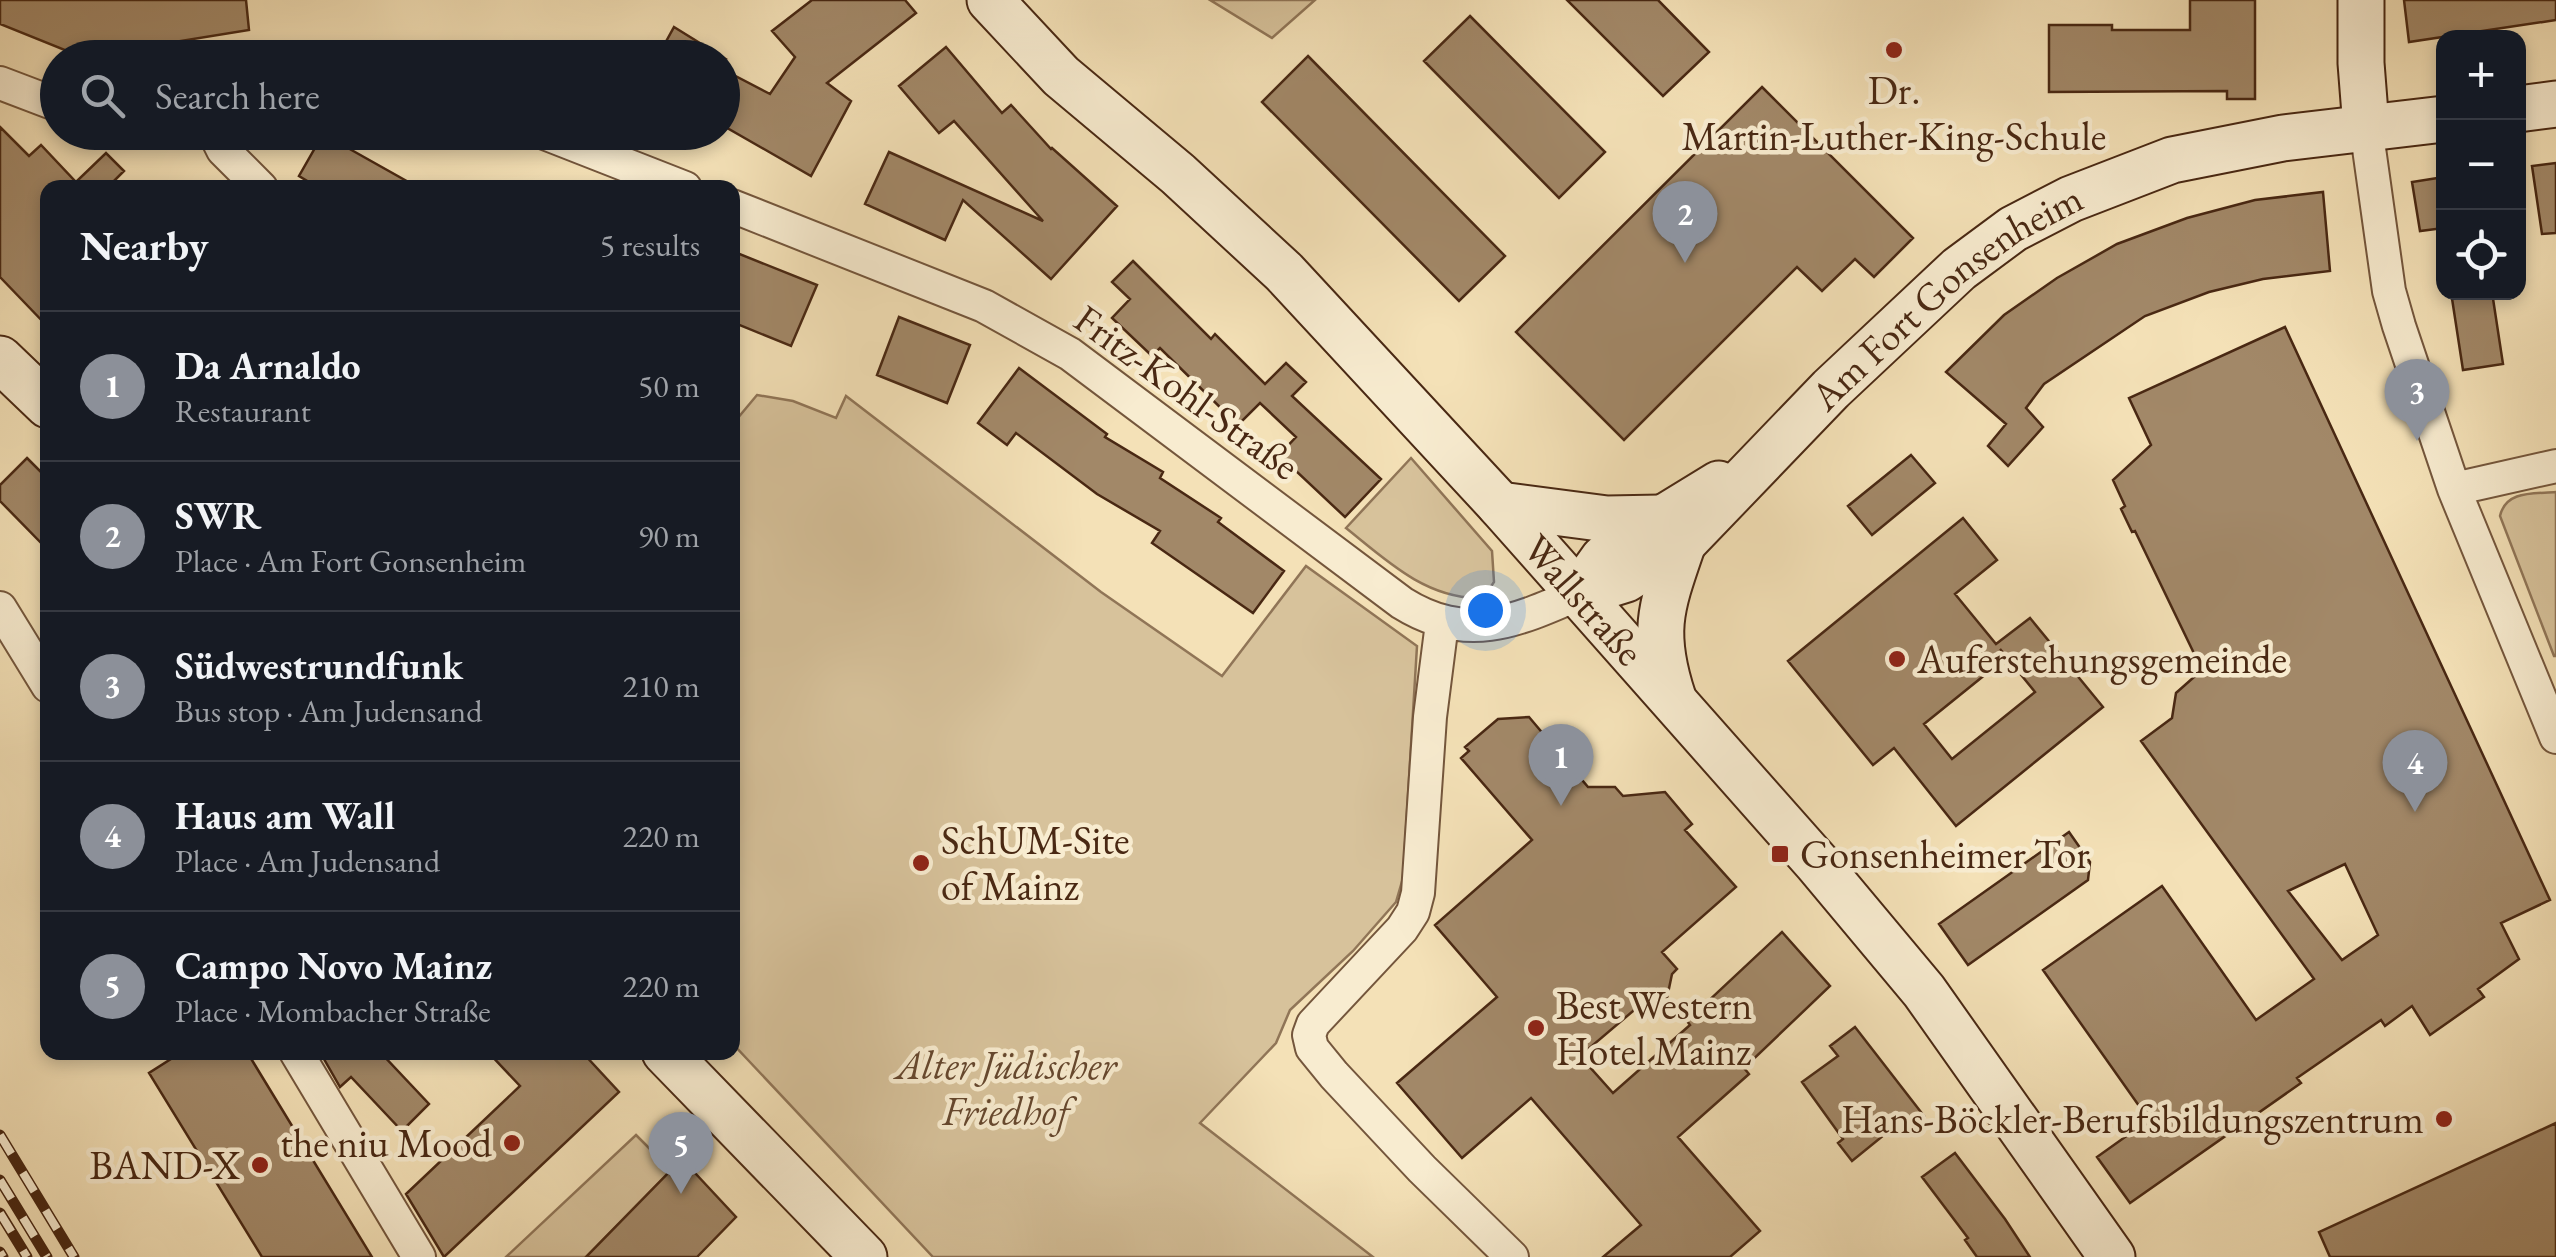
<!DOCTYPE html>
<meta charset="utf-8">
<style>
:root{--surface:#171b24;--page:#242831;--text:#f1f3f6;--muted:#9ea1a6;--line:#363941;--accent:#8c9099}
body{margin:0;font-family:"EB Garamond",serif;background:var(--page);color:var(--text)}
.controls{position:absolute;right:30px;top:30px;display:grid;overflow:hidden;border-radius:20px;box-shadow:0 5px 15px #0003}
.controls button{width:90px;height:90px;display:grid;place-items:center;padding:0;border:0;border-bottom:2px solid var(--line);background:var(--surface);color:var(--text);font:50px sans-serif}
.you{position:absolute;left:1485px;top:610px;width:35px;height:35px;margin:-25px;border:8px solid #fff;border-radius:50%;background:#1a73e8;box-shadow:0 0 0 15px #1a73e833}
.badge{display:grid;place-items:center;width:65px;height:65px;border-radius:50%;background:var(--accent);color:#fff;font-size:32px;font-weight:700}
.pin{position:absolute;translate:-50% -82px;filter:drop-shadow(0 2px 5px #0008)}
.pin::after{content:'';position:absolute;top:52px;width:35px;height:30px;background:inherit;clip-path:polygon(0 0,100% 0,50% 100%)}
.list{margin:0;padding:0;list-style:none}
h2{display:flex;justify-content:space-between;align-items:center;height:130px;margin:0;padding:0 40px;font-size:42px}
h2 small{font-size:32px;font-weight:400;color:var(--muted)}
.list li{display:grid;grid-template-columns:65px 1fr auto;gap:30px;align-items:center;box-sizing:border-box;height:150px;padding:0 40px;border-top:2px solid var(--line)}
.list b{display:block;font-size:38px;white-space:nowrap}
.list p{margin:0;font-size:32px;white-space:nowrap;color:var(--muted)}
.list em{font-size:32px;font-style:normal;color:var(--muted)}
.icon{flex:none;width:55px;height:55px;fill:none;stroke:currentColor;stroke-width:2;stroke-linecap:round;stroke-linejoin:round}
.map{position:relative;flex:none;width:2556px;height:1257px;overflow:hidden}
.search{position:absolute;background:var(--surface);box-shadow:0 5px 15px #0003;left:40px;top:40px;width:700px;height:110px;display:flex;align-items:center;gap:25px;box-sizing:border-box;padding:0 35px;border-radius:55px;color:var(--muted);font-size:38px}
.panel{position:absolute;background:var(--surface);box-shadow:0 5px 15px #0003;left:40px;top:180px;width:700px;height:880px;border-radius:20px}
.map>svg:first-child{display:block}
.green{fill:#d7c29b;stroke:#907557;stroke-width:2.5}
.building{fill:#a28868;stroke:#492813;stroke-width:2.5;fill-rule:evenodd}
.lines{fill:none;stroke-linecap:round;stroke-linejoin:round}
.street-casing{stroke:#74563c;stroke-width:36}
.secondary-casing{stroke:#492813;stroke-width:49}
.street{stroke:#f8ecd0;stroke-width:32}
.secondary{stroke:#f8ecd0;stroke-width:45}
.rail-casing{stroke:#492813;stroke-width:11}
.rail{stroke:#f8ecd0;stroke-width:8;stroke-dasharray:22;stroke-linecap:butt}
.poi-dot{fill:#8f2418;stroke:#f8ecd0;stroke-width:4}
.labels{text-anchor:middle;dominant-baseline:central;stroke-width:9;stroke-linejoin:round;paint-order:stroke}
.poi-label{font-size:40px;fill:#492813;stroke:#f8ecd0;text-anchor:start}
.street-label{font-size:40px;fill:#492813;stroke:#f8ecd0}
.park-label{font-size:40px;font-style:italic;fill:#65472e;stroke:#f8ecd0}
</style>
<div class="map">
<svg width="2556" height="1257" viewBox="0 0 2556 1257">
<rect width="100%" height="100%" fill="#f4e1b7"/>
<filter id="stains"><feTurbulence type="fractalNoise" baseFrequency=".002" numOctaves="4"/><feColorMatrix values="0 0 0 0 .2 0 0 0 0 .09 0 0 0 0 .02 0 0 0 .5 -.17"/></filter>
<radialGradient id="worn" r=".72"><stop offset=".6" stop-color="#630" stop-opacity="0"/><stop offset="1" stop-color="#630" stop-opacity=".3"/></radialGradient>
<path class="green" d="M1210,0H1315L1272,38Z
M757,395L793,401L836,418L846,396L1101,592L1222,676L1306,566L1417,646L1403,878L1396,902L1353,951L1290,1010L1276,1043L1200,1123L1373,1257H933L733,1044L732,425Z
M1411,458L1492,551L1494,582L1488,591L1477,598C1424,597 1386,560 1346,528Z
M2556,492V656H2554L2500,516C2506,490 2534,494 2556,492Z
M636,1135L671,1170L586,1257H506Z"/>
<path class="building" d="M0,0H246L249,30L82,57L0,24Z
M812,0H905L916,13L827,83L851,101L811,176L722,125V69L770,94L795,57L772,31Z
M1567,0H1658L1709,52L1663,96Z
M2190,0H2255V99H2227V91L2049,92V25H2112V30H2190Z
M2404,0H2556V20L2409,42Z
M1470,16L1605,152L1559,198L1424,61Z
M674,27L724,58H657Z
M946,47L1002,113L1011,105L1051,149L1052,148L1117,206L1051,279L963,200L945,240L865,204L889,152L1043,221L954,121L939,133L899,86Z
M1308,56L1505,256L1459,301L1262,102Z
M1762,87L1913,238L1874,277L1855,259L1822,291L1797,267L1624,440L1516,332Z
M0,127L29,156L41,145L76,182L106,153L124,171L107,188H48V327L0,277Z
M323,134L419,188H319L299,176Z
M2556,163V233L2542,234L2532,166Z
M2444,177V228L2420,231L2412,182Z
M2323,192L2330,271L2263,279L2209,292L2145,316L2044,384L2026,408L2043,427L2008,466L1988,446L2006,424L1946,372L2004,315L2057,278L2117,244L2187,218L2255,200Z
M732,251L817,285L791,346L732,322Z
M1133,261L1211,339L1215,334L1265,384L1286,363L1306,382L1292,396L1381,479L1345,517L1279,455L1296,437L1260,403L1238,425L1160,348L1152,356L1112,318L1130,299L1112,282Z
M2451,292H2492L2503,364L2463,370Z
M899,317L970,345L947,403L877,375Z
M2285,327L2550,900L2501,923L2519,959L2478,989L2484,997L2430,1035L2412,1006L2385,1026L2381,1020L2297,1078L2301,1083L2130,1203L2097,1157L2149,1120L2043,970L2162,886L2256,1020L2314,979L2141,741L2172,718L2176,693L2202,670L2135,531L2132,532L2121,509L2125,506L2113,480L2151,445L2129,398ZM2345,864L2378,935L2342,960L2288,891Z
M1019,368L1107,434L1105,437L1163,472L1160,478L1221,518L1218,522L1284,571L1253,613L1152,543L1160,531L1097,494L1016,433L1007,445L978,423Z
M1911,455L1935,483L1872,535L1848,506Z
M27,458L48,479V550L0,501V485Z
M1963,518L1997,560L1955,594L1996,644L2030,618L2103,707L1956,826L1894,748L1873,765L1788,661ZM2000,649L2035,692L1952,759L1924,724L2007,657Z
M1529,717L1588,787H1615L1623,796L1665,792L1692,824L1685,830L1736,887L1662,952L1677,969L1672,974L1667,998L1659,989L1580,1056L1613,1093L1690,1025L1687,1021L1782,932L1830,986L1744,1068L1749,1074L1678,1137L1760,1231L1730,1257H1603L1641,1225L1531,1098L1462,1158L1397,1083L1497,997L1435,925L1532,840L1461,758L1469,751L1465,747L1498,719Z
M2069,832L2090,862L2088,880L1968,965L1939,924Z
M1855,1027L1924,1116L1901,1134L1895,1126L1852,1161L1838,1143L1843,1139L1802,1082L1838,1056L1830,1046Z
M182,1052H247L372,1257H262L149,1073Z
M320,1052H380L429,1104L402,1131L351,1077L340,1087Z
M488,1052H582L619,1092L444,1257L406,1194L520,1086Z
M2556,1123V1257H2330L2319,1232Z
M1955,1153L2005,1219L2030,1257H1977L1965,1240L1968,1238L1922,1177Z
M682,1159L736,1217L697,1257H586Z"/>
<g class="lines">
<g class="street-casing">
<path id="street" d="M0,83L58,105
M2366,127L2389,291L2399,326L2454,489L2556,737
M214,132L223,150L261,188
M542,132L685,188
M732,206L984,306L1070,354L1402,603C1466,643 1514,622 1578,594
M2454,489L2556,466
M0,608L48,686
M1442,623L1430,717L1418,893L1413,912L1402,929L1313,1024L1309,1035L1312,1048L1334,1075L1422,1169L1512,1257
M296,1052L419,1257"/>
</g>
<g class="secondary-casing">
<g id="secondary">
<path id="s1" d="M990,0L1061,76L1178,174L1284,272L1500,505L1817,863L1924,991L2112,1257"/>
<path d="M2361,0V63L2366,127"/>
<path d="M2518,109L2556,104"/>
<path d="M0,359L48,405"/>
<path d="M1500,505L1607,519L1661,518"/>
<path id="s2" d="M1578,594L1626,579L1683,543L1831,389L1959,269L2013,229L2071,199L2172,160L2283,138L2444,119"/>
<path d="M1578,594L1603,559L1616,547L1719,484"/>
<path d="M1673,698C1651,631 1661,607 1683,543"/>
<path d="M665,1052L864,1257"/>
</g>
</g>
<use href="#street" class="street"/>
<use href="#secondary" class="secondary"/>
<g class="rail-casing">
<path id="rail" d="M0,1135L74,1257
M0,1180L47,1257
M0,1213L27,1257
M0,1252L3,1257"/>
</g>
<use href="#rail" class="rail"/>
</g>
<g class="poi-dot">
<circle cx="1894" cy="50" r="10"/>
<circle cx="1897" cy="659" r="10"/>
<rect x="1770" y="844" width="20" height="20" rx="5"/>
<circle cx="921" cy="863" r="10"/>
<circle cx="1536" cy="1028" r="10"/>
<circle cx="2444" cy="1119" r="10"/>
<circle cx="512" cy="1143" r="10"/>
<circle cx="260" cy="1165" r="10"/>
</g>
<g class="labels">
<g class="poi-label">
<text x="1894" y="90" text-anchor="middle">Dr.<tspan x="1894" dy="46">Martin-Luther-King-Schule</tspan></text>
<text x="1917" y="659">Auferstehungsgemeinde</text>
<text x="941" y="840">SchUM-Site<tspan x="941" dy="46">of Mainz</tspan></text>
<text x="1800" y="854">Gonsenheimer Tor</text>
<text x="1556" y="1005">Best Western<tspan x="1556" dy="46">Hotel Mainz</tspan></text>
<text x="2424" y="1119" text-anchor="end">Hans-Böckler-Berufsbildungszentrum</text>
<text x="492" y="1143" text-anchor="end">the niu Mood</text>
<text x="240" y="1165" text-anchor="end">BAND-X</text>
</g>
<g class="street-label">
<text stroke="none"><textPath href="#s2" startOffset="480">Am Fort Gonsenheim</textPath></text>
<text transform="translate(1187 392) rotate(36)">Fritz-Kohl-Straße</text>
<text stroke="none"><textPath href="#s1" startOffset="845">Wallstraße</textPath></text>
</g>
<g class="park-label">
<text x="1006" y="1065">Alter Jüdischer<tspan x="1006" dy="46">Friedhof</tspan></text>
</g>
</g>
<rect width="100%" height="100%" filter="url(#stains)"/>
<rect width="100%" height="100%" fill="url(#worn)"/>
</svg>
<div class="controls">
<button>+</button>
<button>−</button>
<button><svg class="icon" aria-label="locate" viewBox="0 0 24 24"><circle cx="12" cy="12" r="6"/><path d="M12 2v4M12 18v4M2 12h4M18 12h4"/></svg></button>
</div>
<div class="you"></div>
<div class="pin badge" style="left:1561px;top:806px">1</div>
<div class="pin badge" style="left:1685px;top:263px">2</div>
<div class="pin badge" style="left:2417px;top:441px">3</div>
<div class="pin badge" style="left:2415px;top:812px">4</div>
<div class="pin badge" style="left:681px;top:1194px">5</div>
<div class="search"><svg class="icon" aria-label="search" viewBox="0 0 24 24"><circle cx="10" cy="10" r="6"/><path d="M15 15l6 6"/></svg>Search here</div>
<section class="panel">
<h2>Nearby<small>5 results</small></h2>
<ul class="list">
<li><span class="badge">1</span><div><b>Da Arnaldo</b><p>Restaurant</p></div><em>50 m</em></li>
<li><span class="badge">2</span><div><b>SWR</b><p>Place · Am Fort Gonsenheim</p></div><em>90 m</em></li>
<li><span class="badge">3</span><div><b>Südwestrundfunk</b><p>Bus stop · Am Judensand</p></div><em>210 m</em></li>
<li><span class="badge">4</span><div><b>Haus am Wall</b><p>Place · Am Judensand</p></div><em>220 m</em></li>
<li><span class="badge">5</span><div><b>Campo Novo Mainz</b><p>Place · Mombacher Straße</p></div><em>220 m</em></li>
</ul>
</section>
</div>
